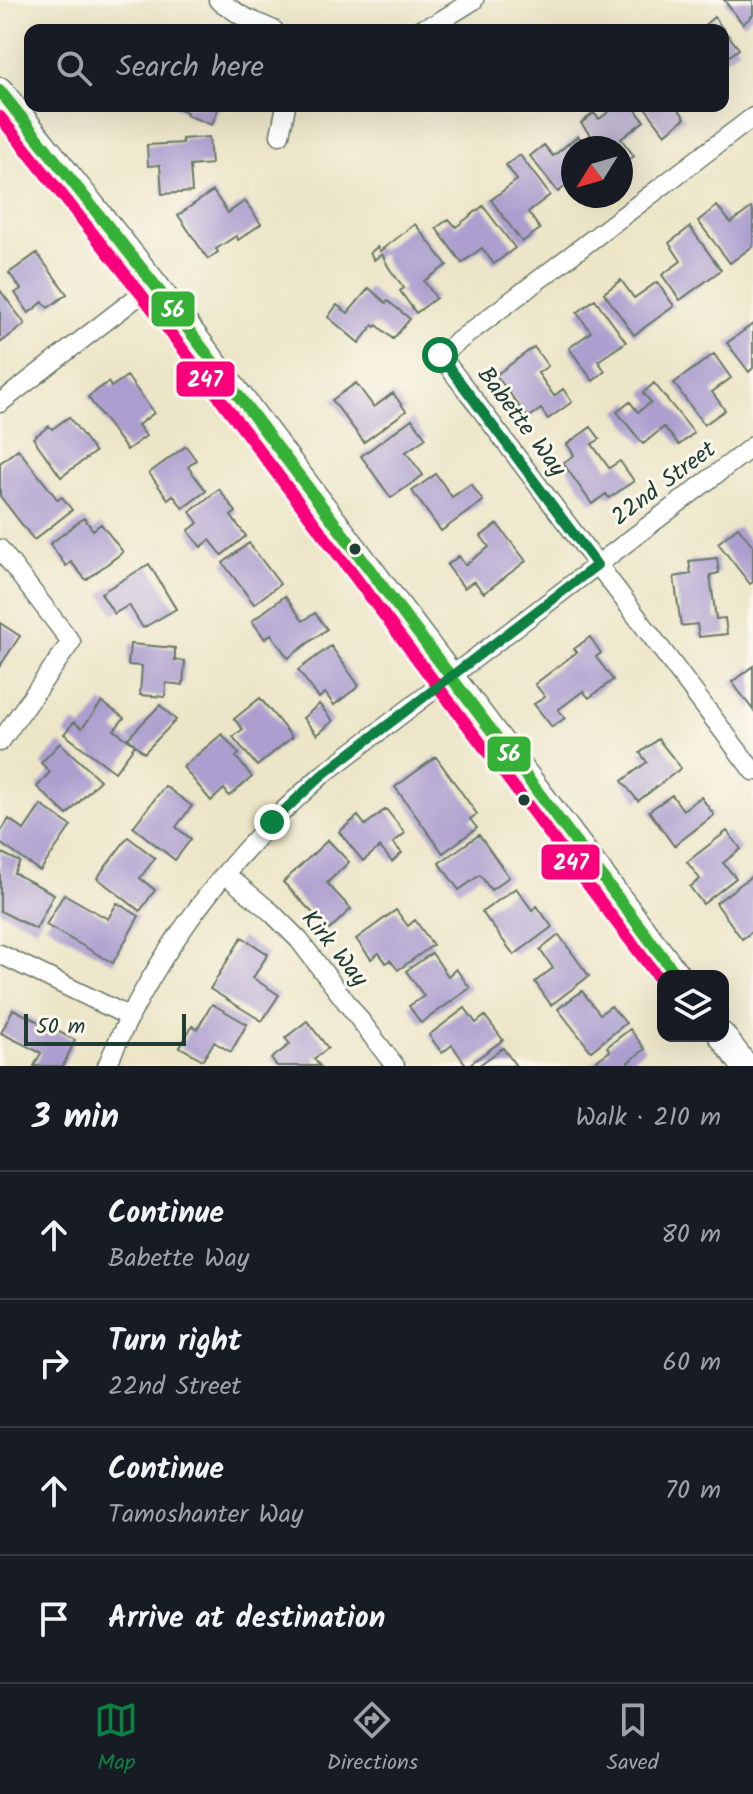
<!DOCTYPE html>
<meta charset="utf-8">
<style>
:root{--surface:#171b24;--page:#242831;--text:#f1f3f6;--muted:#9ea1a6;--line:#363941;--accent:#0b8043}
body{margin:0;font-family:Kalam,sans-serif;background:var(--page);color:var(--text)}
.controls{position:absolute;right:24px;bottom:24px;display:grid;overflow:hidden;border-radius:16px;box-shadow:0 8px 32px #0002}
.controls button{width:72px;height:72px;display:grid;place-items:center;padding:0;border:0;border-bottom:2px solid var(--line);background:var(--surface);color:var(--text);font:40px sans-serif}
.compass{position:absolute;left:561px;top:136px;width:72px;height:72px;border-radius:50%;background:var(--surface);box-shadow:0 8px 32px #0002;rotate:233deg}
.scale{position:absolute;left:24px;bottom:20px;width:162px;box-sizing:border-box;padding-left:8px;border:4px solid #1f3d34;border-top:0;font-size:22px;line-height:28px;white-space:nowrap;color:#1f3d34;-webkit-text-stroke:6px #fbf7ec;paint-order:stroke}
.stop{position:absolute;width:24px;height:24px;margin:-18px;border:6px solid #0b8043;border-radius:50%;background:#fff}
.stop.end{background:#0b8043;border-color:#fff;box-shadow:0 2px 8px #0008}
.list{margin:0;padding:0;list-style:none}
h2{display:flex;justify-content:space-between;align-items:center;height:104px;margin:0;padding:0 32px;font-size:34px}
h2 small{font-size:26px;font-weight:400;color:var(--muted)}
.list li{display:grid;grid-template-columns:52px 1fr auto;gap:24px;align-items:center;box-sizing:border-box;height:128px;padding:0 32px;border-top:2px solid var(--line)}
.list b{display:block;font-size:30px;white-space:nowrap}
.list p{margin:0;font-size:26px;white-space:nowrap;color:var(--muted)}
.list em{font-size:26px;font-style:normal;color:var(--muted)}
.icon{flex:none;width:44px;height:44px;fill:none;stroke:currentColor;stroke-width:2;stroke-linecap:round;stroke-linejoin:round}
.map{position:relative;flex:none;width:753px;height:1066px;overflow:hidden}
.search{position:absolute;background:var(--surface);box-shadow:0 8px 32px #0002;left:24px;right:24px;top:24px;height:88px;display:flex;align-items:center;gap:20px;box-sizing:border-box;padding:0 28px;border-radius:16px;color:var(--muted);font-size:30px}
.sheet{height:616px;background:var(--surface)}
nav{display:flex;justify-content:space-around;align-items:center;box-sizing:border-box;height:112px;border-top:2px solid var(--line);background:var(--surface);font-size:22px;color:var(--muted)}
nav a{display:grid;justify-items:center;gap:4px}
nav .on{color:var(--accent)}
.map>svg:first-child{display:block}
.building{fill:#ac9fcf}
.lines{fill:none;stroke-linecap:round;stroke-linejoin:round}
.minor-casing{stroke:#677867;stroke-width:21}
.secondary-casing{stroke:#677867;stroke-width:29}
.minor{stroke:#fff;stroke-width:18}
.secondary{stroke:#fff;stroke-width:26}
.bus-1-casing{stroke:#fbf7ec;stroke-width:18}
.bus-2-casing{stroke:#fbf7ec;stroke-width:18}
.bus-1{stroke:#36b138;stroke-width:12}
.bus-2{stroke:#fa007d;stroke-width:12}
.route{stroke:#0b8043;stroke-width:10}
.bus-dot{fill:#1f3d34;stroke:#fbf7ec;stroke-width:3}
.labels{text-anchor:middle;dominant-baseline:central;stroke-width:6;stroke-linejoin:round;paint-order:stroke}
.street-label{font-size:24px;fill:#1f3d34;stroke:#fbf7ec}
.line-badge{stroke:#fbf7ec;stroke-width:3}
.badge-label{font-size:22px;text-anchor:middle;font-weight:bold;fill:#fff}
</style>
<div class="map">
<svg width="753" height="1066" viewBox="0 0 753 1066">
<rect width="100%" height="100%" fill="#fbf7ec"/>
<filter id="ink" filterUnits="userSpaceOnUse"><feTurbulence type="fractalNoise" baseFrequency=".0125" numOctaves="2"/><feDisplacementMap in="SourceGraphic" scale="16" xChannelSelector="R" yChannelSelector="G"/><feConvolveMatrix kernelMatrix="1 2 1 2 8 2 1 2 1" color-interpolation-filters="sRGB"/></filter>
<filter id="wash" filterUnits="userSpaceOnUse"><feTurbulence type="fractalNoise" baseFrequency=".006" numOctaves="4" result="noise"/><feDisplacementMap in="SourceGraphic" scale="32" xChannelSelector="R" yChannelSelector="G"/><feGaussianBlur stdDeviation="1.8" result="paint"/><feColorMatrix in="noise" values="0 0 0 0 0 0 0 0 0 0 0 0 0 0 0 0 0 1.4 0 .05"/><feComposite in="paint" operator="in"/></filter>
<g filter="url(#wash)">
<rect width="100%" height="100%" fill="#ece5c7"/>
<g id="blocks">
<path class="building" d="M724,0H753V15L743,24Z
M714,17L739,49L723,61V30H703L701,28Z
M172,106H219L212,125L186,115L187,112Z
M611,106H633L644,121L621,139L634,156L621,166V148H600L581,123L594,113L599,119L613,109Z
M644,106H676L685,118L665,134Z
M578,136L588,148H573V180L558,192L530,156L544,145L553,156Z
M209,137L211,164L190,166L192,192L162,194L160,165L148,166L147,145L183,143L182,139Z
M520,155L550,195L528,212L540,229L522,242L491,200L517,180L506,165Z
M213,191L228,213L245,201L261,224L238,240L236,236L216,249L218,252L208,259L178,215Z
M483,206L515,248L494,264L482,248L462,263L436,228L449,219L456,227Z
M717,206L731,223L751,208L753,211V246L730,263L698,221Z
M415,224L447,265L424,281L436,298L416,313L403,295L400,291L404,288L389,268L382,254L374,260L370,253L377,247L380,251Z
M690,227L721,270L680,300L662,275L681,261L669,243Z
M37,253L67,294L48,308L43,302L29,313L15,293L21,289L9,273Z
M621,280L634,298L657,282L674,306L634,335L604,293Z
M369,288L386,303L388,301L410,319L393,339L377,325L375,327L373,325L359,343L328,317L337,305L348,313Z
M0,290L25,324L0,343Z
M595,299L626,342L598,361L605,371L593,381L569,348L591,332L577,313Z
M753,324V368L749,372L727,343Z
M534,347L548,366L538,373L554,396L563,389L572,402L548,419L541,409L528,418L496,375Z
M714,354L731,378L712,392L725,410L704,425L674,383Z
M127,376L154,413L138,425L146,436L127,450L88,397L108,382L111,387Z
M356,383L374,407L393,393L406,411L364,442L332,400Z
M654,383L694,433L679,445L664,427L643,444L617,412L630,402L638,412L651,402L643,393Z
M69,417L95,452L61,477L33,438L49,426L52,429Z
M412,419L426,438L406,452L423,475L391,498L361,456Z
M591,427L600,439L592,444L609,468L620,461L634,481L609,498L606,494L592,504L563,463L574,455L567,444Z
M186,446L196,460L188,467L206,491L183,508L173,495L168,499L149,473Z
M18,449L58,500L62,497L72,510L34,540L0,496V463Z
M436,474L452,497L471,484L483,501L441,531L412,491Z
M219,489L236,512L231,516L246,536L222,555L210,540L201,547L188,531L198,523L190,512Z
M84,518L93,530L101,524L123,552L86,580L71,562L66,566L50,544Z
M497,524L526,561L484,593L474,581L464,588L447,565L459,556L465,565L489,547L481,536Z
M738,527L753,546V582L750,584L718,543Z
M249,543L280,584L254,604L223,563Z
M717,558L719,573L710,575L716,619L725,618L727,634L699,637L697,624L681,626L674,577L691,574L689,561Z
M149,564L176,609L143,628L129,605L114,614L101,593Z
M285,596L303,621L315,613L327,629L288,658L271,634L265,639L252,621Z
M0,623L20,636L0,666Z
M590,637L601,653L596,657L613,680L589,698L583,691L558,710L565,718L552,727L534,704L545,697L535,684L577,652L574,649Z
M130,644L175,648V660L185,661L183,685L166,683L165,697L140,695L142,666L128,665Z
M331,646L359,686L334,705L325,693L319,698L298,670Z
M753,666V710L732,682Z
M260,698L292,737L257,766L233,737L243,729L234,719Z
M102,702L124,718L114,730L135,745L115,772L64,734L74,722L82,728Z
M319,704L333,721L317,735L303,718Z
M160,705L176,720L144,753L128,738Z
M222,734L239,754L236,757L252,777L229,796L224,789L211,801L183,767Z
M658,739L681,768L638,801L622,781L647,762L640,753Z
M60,743L100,780L67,815L37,787L50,772L41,763Z
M436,757L477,814L470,819L477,828L443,853L395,787Z
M165,786L192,806L176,827L191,839L175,860L133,827Z
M672,795L683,810L701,797L714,815L674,846L649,811Z
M41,805L71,826L40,871L0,843V833L9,819L24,830Z
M386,809L405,833L393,843L402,853L392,862L380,847L363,861L339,832L358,816L365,825Z
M727,831L741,849L723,863L736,878L703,904L690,887L700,879L687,862Z
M479,835L509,877L491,890L480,875L459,890L439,863Z
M128,837L155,858L140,878L155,890L140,911L97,878Z
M328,840L349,862L327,883L351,909L329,930L283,882Z
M0,852L20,862L14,873L54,894L36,929L0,911Z
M753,875V931L742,939L716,903Z
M516,888L532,910L537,906L552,927L514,955L482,912Z
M64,894L108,919L117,903L139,916L113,963L46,925Z
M396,910L408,926L415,920L433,945L398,970L390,960L386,963L379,953L371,959L356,939Z
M559,935L589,976L551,1005L535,982L553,968L540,950Z
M242,937L268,954L253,978L279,995L262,1021L210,989Z
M432,953L448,976L456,969L470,988L421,1023L409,1006L424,996L406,971Z
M582,991L600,1014L611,1006L626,1023L591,1051L558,1009Z
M212,1004L247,1024L231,1052L214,1042L203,1060L180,1047L192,1026L197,1029Z
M465,1008L476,1023L485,1016L503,1040L467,1066L452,1045L442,1053L429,1035Z
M13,1009L75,1040L63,1066H34L41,1053L1,1033Z
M307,1021L328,1048L314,1059L320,1066H277L271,1059L290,1044L285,1038Z
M630,1029L645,1049L628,1062L630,1066H589L610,1051L607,1047Z
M503,1048L516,1066H478Z"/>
</g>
</g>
<g filter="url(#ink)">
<use href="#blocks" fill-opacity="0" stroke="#677867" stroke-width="2"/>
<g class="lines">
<g class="minor-casing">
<path id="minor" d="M218,0L242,16L274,30
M418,30L437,23L474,0
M753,117L440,355L753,771
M280,135L286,106
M0,403L154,284
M0,549L71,642L0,742
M225,874L271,912L299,940L395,1066
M0,954L130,1017
M107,1066C144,976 204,890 273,821C289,805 306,790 322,775L753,446"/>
</g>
<g class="secondary-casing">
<path id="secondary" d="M0,91L154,284L677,976
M722,1036L745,1066"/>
</g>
<use href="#minor" class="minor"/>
<use href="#secondary" class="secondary"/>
<g class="bus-1-casing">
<path id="bus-1" d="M0,91L154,284L677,976"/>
</g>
<g class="bus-2-casing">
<path id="bus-2" d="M0,117L141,294L663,984"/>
</g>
<use href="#bus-1" class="bus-1"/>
<use href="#bus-2" class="bus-2"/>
</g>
</g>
<g class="lines" filter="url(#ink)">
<path class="route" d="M272,822L322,775L597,565L440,355"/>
</g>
<g class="bus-dot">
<circle cx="355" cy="549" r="7"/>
<circle cx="524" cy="800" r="7"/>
</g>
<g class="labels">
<g class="street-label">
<text transform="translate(521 422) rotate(53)">Babette Way</text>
<text transform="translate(664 484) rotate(-37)">22nd Street</text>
<text transform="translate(334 949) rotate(51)">Kirk Way</text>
</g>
</g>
<g class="line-badge">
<rect x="150" y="290" width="46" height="38" rx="8" fill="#36b138"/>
<rect x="175" y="360" width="61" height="38" rx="8" fill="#fa007d"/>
<rect x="486" y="735" width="46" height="38" rx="8" fill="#36b138"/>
<rect x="540" y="843" width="61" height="38" rx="8" fill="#fa007d"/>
</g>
<g class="badge-label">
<text x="173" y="317">56</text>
<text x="205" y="387">247</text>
<text x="509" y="761">56</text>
<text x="571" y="870">247</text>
</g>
</svg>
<div class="controls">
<button><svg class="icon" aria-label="layers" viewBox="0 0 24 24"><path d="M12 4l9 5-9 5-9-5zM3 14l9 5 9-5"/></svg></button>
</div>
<svg class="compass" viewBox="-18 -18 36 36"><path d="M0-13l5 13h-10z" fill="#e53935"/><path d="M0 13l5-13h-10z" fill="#9ea1a6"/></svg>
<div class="scale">50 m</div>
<div class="stop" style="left:440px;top:355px"></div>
<div class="stop end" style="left:272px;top:822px"></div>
<div class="search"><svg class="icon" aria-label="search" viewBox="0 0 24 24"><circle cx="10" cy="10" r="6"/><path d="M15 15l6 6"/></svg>Search here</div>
</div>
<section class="sheet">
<h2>3 min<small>Walk · 210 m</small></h2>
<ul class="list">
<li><svg class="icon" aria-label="ahead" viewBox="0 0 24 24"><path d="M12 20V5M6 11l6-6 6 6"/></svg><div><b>Continue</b><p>Babette Way</p></div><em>80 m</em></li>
<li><svg class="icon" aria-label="right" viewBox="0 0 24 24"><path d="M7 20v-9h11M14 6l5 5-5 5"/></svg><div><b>Turn right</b><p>22nd Street</p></div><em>60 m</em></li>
<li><svg class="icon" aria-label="ahead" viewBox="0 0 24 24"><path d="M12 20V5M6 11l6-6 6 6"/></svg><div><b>Continue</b><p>Tamoshanter Way</p></div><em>70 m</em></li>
<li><svg class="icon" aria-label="arrive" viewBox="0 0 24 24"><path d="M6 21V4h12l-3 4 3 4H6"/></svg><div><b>Arrive at destination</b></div></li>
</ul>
</section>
<nav>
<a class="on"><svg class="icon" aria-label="map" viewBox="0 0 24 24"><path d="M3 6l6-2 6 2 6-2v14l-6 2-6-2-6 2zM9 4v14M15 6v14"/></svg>Map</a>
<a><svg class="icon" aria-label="directions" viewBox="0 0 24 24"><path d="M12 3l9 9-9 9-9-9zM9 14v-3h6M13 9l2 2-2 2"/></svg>Directions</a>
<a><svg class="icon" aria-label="saved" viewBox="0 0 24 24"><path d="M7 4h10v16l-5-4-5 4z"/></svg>Saved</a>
</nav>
